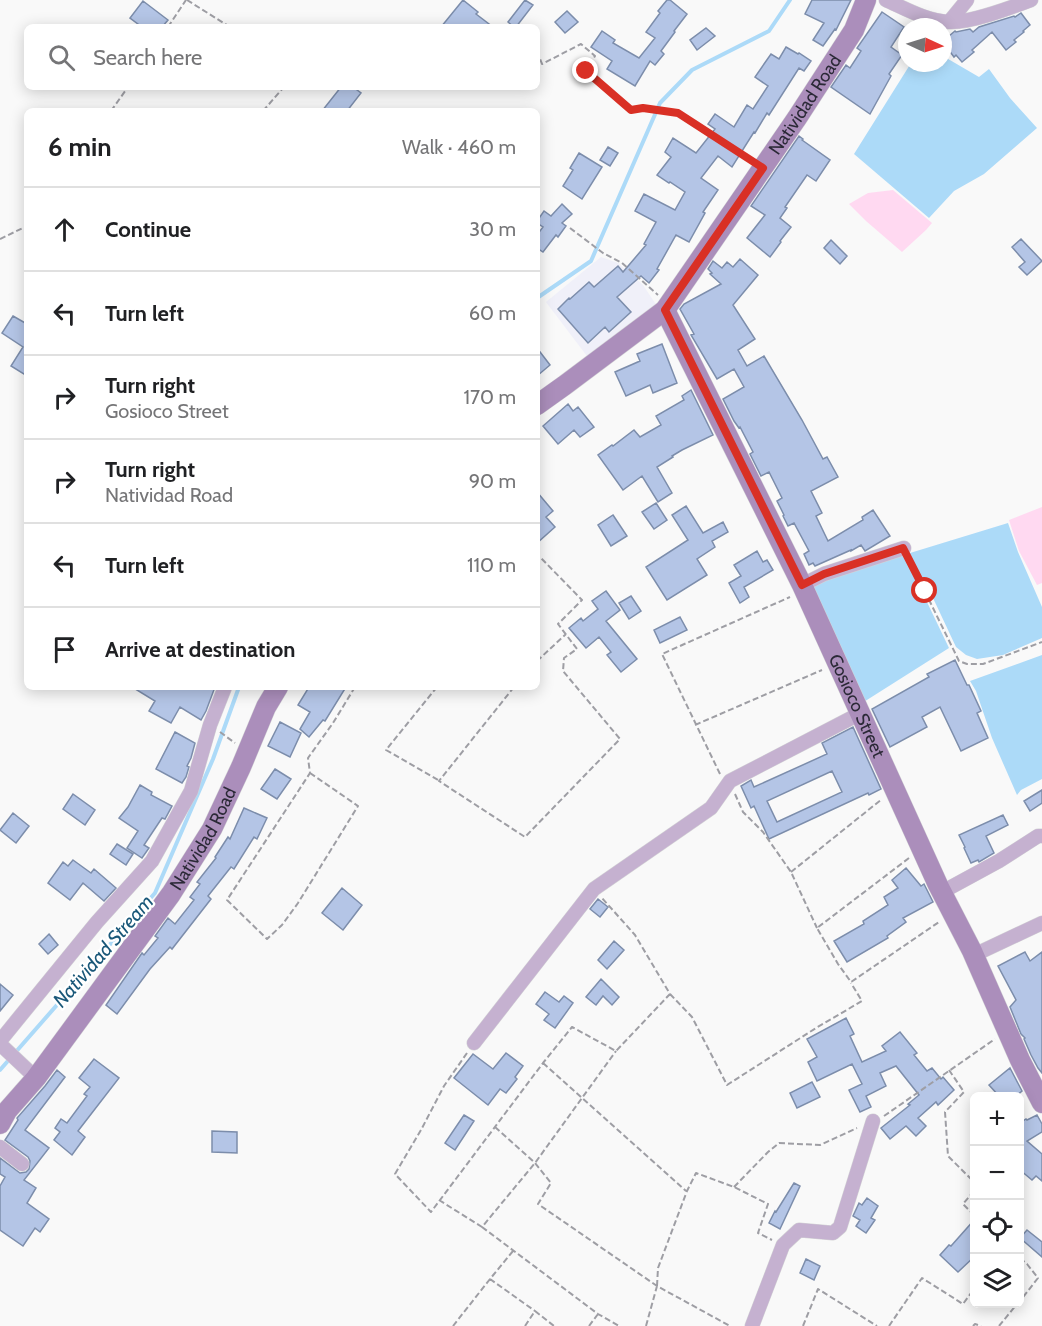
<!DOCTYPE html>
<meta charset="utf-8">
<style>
:root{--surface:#fff;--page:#f2f2f2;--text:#202124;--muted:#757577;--line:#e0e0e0}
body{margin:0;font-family:Cabin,sans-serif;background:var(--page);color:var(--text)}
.controls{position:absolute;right:18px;bottom:18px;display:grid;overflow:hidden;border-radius:9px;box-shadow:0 3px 15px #0003}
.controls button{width:54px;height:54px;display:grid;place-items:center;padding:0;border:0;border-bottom:2px solid var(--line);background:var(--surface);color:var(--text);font:30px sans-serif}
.compass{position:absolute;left:898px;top:18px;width:54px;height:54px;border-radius:50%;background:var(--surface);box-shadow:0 3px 15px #0003;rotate:94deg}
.stop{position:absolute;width:18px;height:18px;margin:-14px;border:4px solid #d93025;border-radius:50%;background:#fff}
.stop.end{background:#d93025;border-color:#fff;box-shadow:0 2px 6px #0008}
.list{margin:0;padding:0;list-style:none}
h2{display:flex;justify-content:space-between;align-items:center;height:78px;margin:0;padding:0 24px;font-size:26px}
h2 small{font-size:20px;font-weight:400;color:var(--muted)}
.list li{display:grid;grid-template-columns:39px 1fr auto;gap:18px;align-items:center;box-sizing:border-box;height:84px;padding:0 24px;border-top:2px solid var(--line)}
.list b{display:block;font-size:22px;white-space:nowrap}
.list p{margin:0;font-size:20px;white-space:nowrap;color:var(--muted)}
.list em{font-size:20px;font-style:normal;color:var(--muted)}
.icon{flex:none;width:33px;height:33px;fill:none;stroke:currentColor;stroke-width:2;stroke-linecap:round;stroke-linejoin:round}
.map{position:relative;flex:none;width:1042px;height:1326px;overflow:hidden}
.search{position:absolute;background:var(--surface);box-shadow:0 3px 15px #0003;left:24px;top:24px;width:516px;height:66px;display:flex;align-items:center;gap:15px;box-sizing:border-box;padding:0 21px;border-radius:9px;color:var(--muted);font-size:22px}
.panel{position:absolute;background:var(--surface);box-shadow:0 3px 15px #0003;left:24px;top:108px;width:516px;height:582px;border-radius:9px}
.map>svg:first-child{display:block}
.built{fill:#f0f0f9}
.green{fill:#ffd9f1}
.water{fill:#acdaf8}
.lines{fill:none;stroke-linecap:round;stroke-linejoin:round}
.stream{stroke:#acdaf8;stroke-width:4}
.building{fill:#b4c5e6;stroke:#7c8dab;stroke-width:1.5;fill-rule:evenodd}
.street-casing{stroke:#d4d4d6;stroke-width:15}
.secondary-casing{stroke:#d4d4d6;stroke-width:21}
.path{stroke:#9e9ea4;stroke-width:2;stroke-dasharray:6 3;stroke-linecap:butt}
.street{stroke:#c5b1d0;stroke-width:14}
.secondary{stroke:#ab8ebb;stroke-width:20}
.route{stroke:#d93025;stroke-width:8}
.labels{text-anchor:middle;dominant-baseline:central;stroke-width:4.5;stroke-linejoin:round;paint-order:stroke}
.street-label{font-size:18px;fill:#2b2937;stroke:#fff}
.water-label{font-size:20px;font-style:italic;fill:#1a5879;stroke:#fff}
</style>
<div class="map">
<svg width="1042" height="1326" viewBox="0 0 1042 1326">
<rect width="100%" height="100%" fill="#f9f9f9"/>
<path class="built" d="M601,257L618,263L643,285L657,306L590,360L546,302Z"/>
<path class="green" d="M893,190L932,223L926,230L902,252L866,221L849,204L868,193Z
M1042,507V583L1037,585L1019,551L1009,520Z"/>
<path class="water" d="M943,56L979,77L989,69L1010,98L1037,128L984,174L954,191L929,218L854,154L911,63H943Z
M1008,523L1018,552L1042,607V638L1003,655L977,659L966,655L956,647L933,598L910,556V553Z
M903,552L949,648L859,705L808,585Z
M1042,655V779L1021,790L1017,795L992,738L976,691L970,681Z"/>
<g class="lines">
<path class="stream" d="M537,298L591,261L660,103L692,70L769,31L790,0
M0,1070L155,893L213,759L239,687"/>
</g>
<path class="building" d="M463,0L478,12L476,14L493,27H441Z
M525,0L533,5L516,27H514L508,22Z
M667,0H670L687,14L674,31L675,32L661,51L664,54L655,65L650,61L635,86L607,69L612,61L591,47L602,31L615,40L613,43L639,58L655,38L646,32L660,13L658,11Z
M812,0H851L836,30L835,29L823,46L813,40L824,23L805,14Z
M143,1L168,20L162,27H142L130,18Z
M567,11L578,22L565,33L555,22Z
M882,12L904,27L891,47L902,55L889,74L891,76L870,114L831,87L846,65L850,68L861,51L857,48Z
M1021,13L1030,25L1023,31L1024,32L1014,40L1016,42L1006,50L992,32L972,50L974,52L962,62L956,55L954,57L948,49L943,53V41L955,31L956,32L970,29L973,32L979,27L1014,16L1015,17Z
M706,28L715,36L697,50L690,40Z
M786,47L798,54L799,53L811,61L804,71L799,68L769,115L767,113L755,133L754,132L732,167L718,156L701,178L718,190L703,212L705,213L689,242L676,235L657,269L659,270L649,283L641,276L617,297L631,312L609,332L605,327L588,343L558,309L569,298L570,299L589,282L594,287L618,266L623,272L646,245L644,244L656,222L635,211L644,194L675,210L685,192L670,182L669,183L657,175L671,157L665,152L673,138L696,153L715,129L708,124L715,114L734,127L747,105L753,109L768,86L755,77L771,54L779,59Z
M341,87H353L361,93L347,111H322Z
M799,136L803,139L802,140L830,160L816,181L807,175L785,207L787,208L780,218L791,227L780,241L781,242L770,257L747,238L765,215L751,206Z
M608,147L618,153L610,166L600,160Z
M579,153L602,167L582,199L563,186L573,170L570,168Z
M562,204L572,214L562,223L566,226L558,237L556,235L543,252L537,248V235L543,227L537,223V221L544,211L551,216Z
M1021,239L1042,261L1027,275L1019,267L1025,262L1012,247Z
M831,240L847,256L840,264L824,248Z
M740,259L758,275L733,305L755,339L738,350L747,366L764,356L802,420L823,459L827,457L838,477L811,491L822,513L816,516L828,541L863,520L862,517L873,510L890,536L865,551L861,545L851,551V550L815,566L813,563L809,565L804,554L809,551L794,523L788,526L783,516L784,515L777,501L782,498L769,472L761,476L750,454L753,452L740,427L739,428L734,421L723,399L744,387L734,369L717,379L691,335L694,334L680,309L684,304L721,284L710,274L712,273L708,269L713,261L722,268L727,262L733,267Z
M13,316L27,324V376L11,366L23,347L2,333Z
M662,344L677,383L653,393L650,385L626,396L615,372L640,361L637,354Z
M537,348L550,365L537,376Z
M691,390L713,435L682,450L672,456L673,457L657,467L672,493L658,502L642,476L623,490L598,455L612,445L613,446L634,430L640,437L661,425L656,416L684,400L682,396Z
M568,404L573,411L578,407L594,427L580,437L574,430L558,444L543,426Z
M537,492L553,511L546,517L555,527L537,543Z
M656,503L667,520L654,529L642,512Z
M686,506L703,533L723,522L728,532L712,541L715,547L697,559L707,575L667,600L646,567L688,540L672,515Z
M613,515L627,536L611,546L598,525Z
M757,551L763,562L767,560L773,570L744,587L749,597L740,603L729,583L741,576L734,565Z
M606,591L620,610L606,621L637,659L621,672L607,655L611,652L599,637L586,648L569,628L581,618L583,621L598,609L592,601Z
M631,596L641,611L629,619L619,603Z
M680,617L687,630L660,643L654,630Z
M955,660L967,685H969L981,711L977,713L988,738L961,751L940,707L922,717L927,727L890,747L872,709L929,677L927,674Z
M132,687H215L206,711L201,720L180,707L171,723L149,711L155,701Z
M309,687H346L325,721L323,720L309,737L300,729L310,712L298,705Z
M280,722L301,733L290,757L268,746Z
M853,727L881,789L869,795L868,793L769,839L754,806L751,808L741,786L751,780L754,787L827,754L822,743ZM832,771L842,792L777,822L767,801Z
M175,732L195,743L191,758L187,766L189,767L186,777L182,783L156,769Z
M275,769L291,779L277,799L261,789Z
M140,785L152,792L151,795L172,806L165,819L162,818L144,845L149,848L142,858L127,848L138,831L119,818L128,807Z
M1042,790V803L1030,811L1024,801Z
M73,794L95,810L85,825L63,809Z
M244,808L267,818L257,839L254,837L234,869L231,867L208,896L211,899L172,949L170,947L150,969L117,1014L106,1005L142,953L144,955L158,938L155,936L168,918L175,924L194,900L190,897L200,884L197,882L216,858L215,857L228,837L230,839Z
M13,813L29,826L16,843L0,830Z
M1003,815L1008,825L986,836L994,853L979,862L978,860L971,863L964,848L965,847L959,835Z
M117,844L133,854L126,865L110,854Z
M73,860L91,873L94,869L116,888L104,901L83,883L70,900L48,883L63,862L68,866Z
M906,868L921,886L924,884L933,902L903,918L906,922L887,936L888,938L847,962L834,941L864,924L863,921L888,905L884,897L898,888L892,880Z
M342,888L362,905L343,930L322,913Z
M598,899L608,907L600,917L590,909Z
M49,934L58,945L48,954L39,944Z
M614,941L624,950L607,969L598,960Z
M1025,952L1030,961L1042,952V1073L1038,1068L1031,1055L1024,1039L1025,1038L1021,1034L1010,1007L1016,1000L998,966Z
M601,979L619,997L612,1005L603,996L596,1005L586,997Z
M0,984L13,995L0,1011Z
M545,992L559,1002L564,996L573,1003L555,1028L544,1020L549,1014L536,1004Z
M846,1018L854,1034L850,1036L862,1062L886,1051L882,1046L900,1032L917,1053L914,1055L927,1071L932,1068L941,1079L943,1077L954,1090L938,1105L936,1102L918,1118L926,1126L916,1136L906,1126L890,1139L881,1128L910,1105L908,1104L919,1095L896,1066L880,1073L886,1086L866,1096L871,1107L860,1112L849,1090L862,1084L852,1064L817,1081L808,1062L817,1057L807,1039Z
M506,1053L523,1066L515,1077L517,1079L506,1093L500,1089L488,1105L454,1078L473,1054L493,1069Z
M94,1059L119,1078L78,1131L85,1137L72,1155L54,1140L60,1132L55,1128L61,1119L67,1123L87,1096L84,1094L90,1087L79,1078Z
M1010,1068L1022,1091L1016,1096H999L989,1085Z
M57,1070L65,1077L25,1130L49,1148L24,1180L36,1188L27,1203L49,1219L40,1232L35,1228L23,1246L0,1230V1186L5,1177L0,1174V1158L20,1173L26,1172L29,1169L30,1161L28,1157L5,1140L18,1120L17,1118L45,1086Z
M812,1082L820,1097L797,1108L790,1093Z
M464,1115L474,1121L455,1150L445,1143Z
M1037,1115L1042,1124V1132L1027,1141L1042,1154V1181L1036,1176L1032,1180L1020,1170V1123L1026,1119L1027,1120Z
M212,1131L237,1132V1153L212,1152Z
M794,1183L800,1186L780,1229L769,1223L775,1211L776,1212Z
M867,1198L878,1206L871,1218L875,1220L866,1233L856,1226L860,1220L853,1216L859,1203L862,1205Z
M975,1219V1256L958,1272L940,1255L949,1245L951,1246Z
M1027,1230L1042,1242V1257L1020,1238Z
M806,1259L820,1266L814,1280L800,1273Z"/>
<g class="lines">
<g class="street-casing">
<path id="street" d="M886,0C906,9 927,21 949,22C971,23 1010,8 1031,0
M949,22L967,0
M802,585L824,574L904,548
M942,892L999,861L1038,836H1042
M974,955L1042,923
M0,1041L97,922L152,861L191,791L210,725L225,687
M474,1043L594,889L711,808L730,781L861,713
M0,1044L36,1078
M0,1147L22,1164
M752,1326L783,1245L799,1230L833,1233L840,1227L873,1121"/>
</g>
<g class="secondary-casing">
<g id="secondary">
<path id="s1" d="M665,310L802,585L938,885L972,951L1020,1060L1042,1103"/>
<path id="s2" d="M537,405L565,385L665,310L797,118L854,30L866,0"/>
<path id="s3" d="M0,1124L7,1111L36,1078L171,894L212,829L241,767L266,707L278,687"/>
</g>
</g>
<path class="path" d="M187,0L230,27
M168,27L186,0
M537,51L542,64L581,44L595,56L586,71L631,110L643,108L678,113L750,160
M111,111L128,87
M263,111L284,87
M570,228L603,253L622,263L658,295
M0,239L27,226
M909,559L959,661L967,664H983L1042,642
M537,661L566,634
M437,687L386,750L438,780
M514,687L439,781L525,837L620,739L563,671L564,658L577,649L558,624L582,600L540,557L537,559
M695,725L822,670
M220,732L235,743
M310,773L358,806L298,903L282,925L267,939L227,900L310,773L308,758L333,723L355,687
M720,774L662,654L790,597
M735,794L743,812L763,832L791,872L817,928
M909,858L817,928L838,964L851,982L939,922
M791,872L882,799
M670,994L692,1017L727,1085L816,1028L862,1001L851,983
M467,1053L444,1086L421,1130L395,1174L431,1212L543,1063L572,1027L616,1051L670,994L635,935L602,898
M543,1063L686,1191
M949,1070L964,1092L945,1112L948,1156L974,1182
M884,1116L995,1039
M495,1127L535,1163L551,1183L538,1204L657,1286
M734,1187L768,1152L779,1143L820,1145L857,1128
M974,1191L963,1204L974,1215
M439,1200L482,1227L535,1163L616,1051
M482,1227L598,1314L619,1326
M513,1251L490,1279L535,1311
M1020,1258L1027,1264L1038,1278L1020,1301
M657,1286L658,1268L687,1191L696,1173L734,1187L768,1204L758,1233L772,1240
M453,1326L490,1279
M525,1326L535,1311L554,1326
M589,1326L598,1314
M646,1326L657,1286L730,1326
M803,1326L818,1289L877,1326
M889,1326L922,1278L963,1304L974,1289
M973,1326L975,1324L981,1326
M999,1326L1017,1304"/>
<use href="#street" class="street"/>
<use href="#secondary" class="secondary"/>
</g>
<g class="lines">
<path class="route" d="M586,71L631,110L643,108L678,113L763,168L665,310L802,585L824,574L903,548L925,591"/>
</g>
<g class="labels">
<g class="street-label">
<text stroke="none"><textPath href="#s2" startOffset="408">Natividad Road</textPath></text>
<text stroke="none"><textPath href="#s1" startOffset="440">Gosioco Street</textPath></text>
<text stroke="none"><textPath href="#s3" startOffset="351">Natividad Road</textPath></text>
</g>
<g class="water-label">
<text transform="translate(103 951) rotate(-49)">Natividad Stream</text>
</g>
</g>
</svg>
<div class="controls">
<button>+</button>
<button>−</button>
<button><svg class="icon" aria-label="locate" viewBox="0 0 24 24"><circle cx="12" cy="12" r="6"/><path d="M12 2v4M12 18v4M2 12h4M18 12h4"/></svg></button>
<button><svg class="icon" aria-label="layers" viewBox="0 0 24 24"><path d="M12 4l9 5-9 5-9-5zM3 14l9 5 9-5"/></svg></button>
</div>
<svg class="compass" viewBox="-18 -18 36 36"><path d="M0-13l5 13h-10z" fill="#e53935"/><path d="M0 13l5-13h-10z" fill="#757577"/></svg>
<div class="stop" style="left:925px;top:591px"></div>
<div class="stop end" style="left:586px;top:71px"></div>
<div class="search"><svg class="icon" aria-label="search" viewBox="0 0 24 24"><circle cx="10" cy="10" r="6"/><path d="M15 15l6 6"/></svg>Search here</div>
<section class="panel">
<h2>6 min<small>Walk · 460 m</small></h2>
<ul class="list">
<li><svg class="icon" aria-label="ahead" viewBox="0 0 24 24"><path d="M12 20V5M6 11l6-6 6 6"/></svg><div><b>Continue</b></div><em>30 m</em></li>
<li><svg class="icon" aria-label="left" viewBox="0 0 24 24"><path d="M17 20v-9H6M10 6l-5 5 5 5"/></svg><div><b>Turn left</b></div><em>60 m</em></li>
<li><svg class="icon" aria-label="right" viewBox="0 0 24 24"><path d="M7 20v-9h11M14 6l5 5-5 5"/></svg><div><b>Turn right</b><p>Gosioco Street</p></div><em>170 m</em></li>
<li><svg class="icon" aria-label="right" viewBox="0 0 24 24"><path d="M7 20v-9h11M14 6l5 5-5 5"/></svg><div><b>Turn right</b><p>Natividad Road</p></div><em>90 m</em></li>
<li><svg class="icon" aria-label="left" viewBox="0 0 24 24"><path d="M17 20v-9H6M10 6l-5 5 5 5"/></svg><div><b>Turn left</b></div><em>110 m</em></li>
<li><svg class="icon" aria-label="arrive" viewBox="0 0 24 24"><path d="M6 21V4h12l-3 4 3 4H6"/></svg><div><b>Arrive at destination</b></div></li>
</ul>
</section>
</div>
